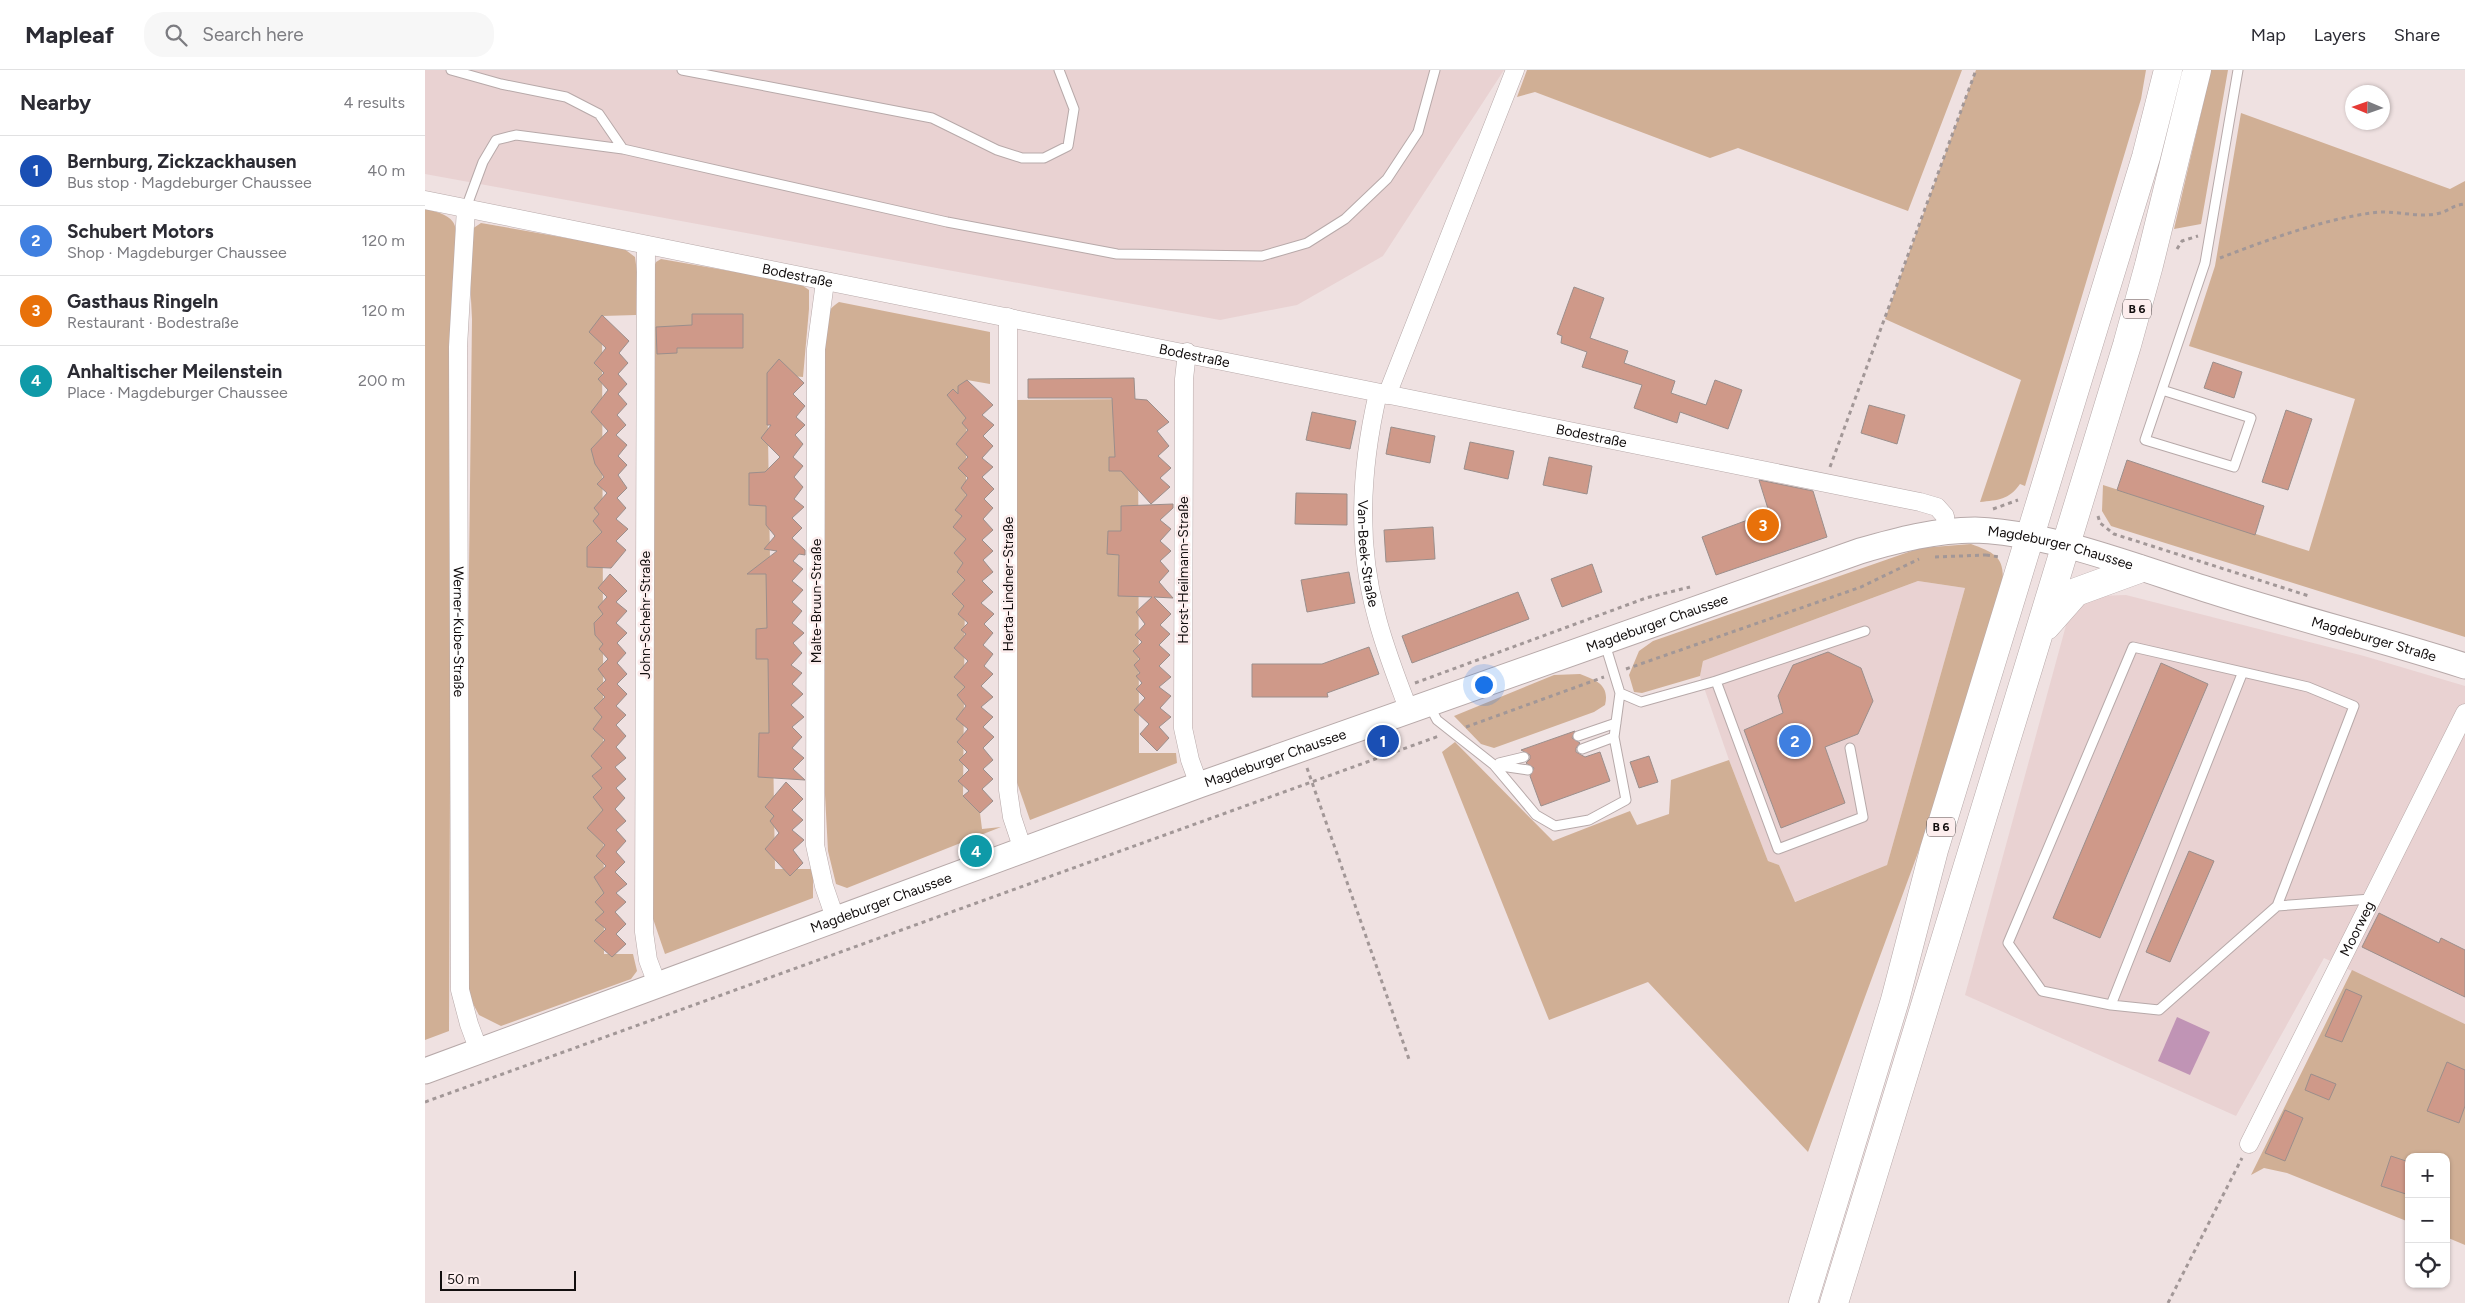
<!DOCTYPE html>
<meta charset="utf-8">
<style>
:root{--surface:#fff;--page:#f7f7f7;--text:#2b2b33;--muted:#7c7c81;--line:#e1e1e2;--accent:#2563eb}
body{margin:0;font-family:Figtree,sans-serif;background:var(--page);color:var(--text)}
.controls{position:absolute;right:15px;bottom:15px;display:grid;overflow:hidden;border-radius:10px;box-shadow:0 1px 4px #0004}
.controls button{width:45px;height:45px;display:grid;place-items:center;padding:0;border:0;border-bottom:1px solid var(--line);background:var(--surface);color:var(--text);font:25px sans-serif}
.compass{position:absolute;left:1920px;top:15px;width:45px;height:45px;border-radius:50%;background:var(--surface);box-shadow:0 1px 4px #0004;rotate:272deg}
.scale{position:absolute;left:15px;bottom:12px;width:136px;box-sizing:border-box;padding-left:5px;border:2px solid #120e0e;border-top:0;font-size:14px;line-height:18px;white-space:nowrap;color:#120e0e;-webkit-text-stroke:4px #fdeeee;paint-order:stroke}
.you{position:absolute;left:1058px;top:614px;width:18px;height:18px;margin:-12px;border:4px solid #fff;border-radius:50%;background:#1a73e8;box-shadow:0 0 0 8px #1a73e833}
.badge{display:grid;place-items:center;width:32px;height:32px;border-radius:50%;background:var(--accent);color:#fff;font-size:16px;font-weight:700}
.pin{position:absolute;translate:-50% -50%;border:2px solid #fff;box-shadow:0 1px 5px #0006}
.list{margin:0;padding:0;list-style:none}
h2{display:flex;justify-content:space-between;align-items:center;height:65px;margin:0;padding:0 20px;font-size:21px}
h2 small{font-size:16px;font-weight:400;color:var(--muted)}
.list li{display:grid;grid-template-columns:32px 1fr auto;gap:15px;align-items:center;box-sizing:border-box;height:70px;padding:0 20px;border-top:1px solid var(--line)}
.list b{display:block;font-size:19px;white-space:nowrap}
.list p{margin:0;font-size:16px;white-space:nowrap;color:var(--muted)}
.list em{font-size:16px;font-style:normal;color:var(--muted)}
.icon{flex:none;width:28px;height:28px;fill:none;stroke:currentColor;stroke-width:2;stroke-linecap:round;stroke-linejoin:round}
.map{position:relative;flex:none;width:2040px;height:1233px;overflow:hidden}
header{display:flex;align-items:center;gap:30px;box-sizing:border-box;height:70px;padding:0 25px;background:var(--surface);border-bottom:1px solid var(--line)}
header strong{font-size:24px}
nav{display:flex;gap:28px;margin-inline-start:auto;font-size:18px}
.search{width:350px;height:45px;background:var(--page);display:flex;align-items:center;gap:12px;box-sizing:border-box;padding:0 18px;border-radius:20px;color:var(--muted);font-size:19px}
main{display:flex}
aside{flex:1;background:var(--surface)}
.map>svg:first-child{display:block}
.built{fill:#e9d2d2}
.green{fill:#d0af95}
.water{fill:#c094b5}
.building{fill:#cf9989;stroke:#9b8e8b}
.lines{fill:none;stroke-linecap:round;stroke-linejoin:round}
.service-casing{stroke:#b7a9a9;stroke-width:11}
.minor-casing{stroke:#b7a9a9;stroke-width:19}
.secondary-casing{stroke:#b7a9a9;stroke-width:27}
.primary-casing{stroke:#b7a9a9;stroke-width:29}
.path{stroke:#a29797;stroke-width:3;stroke-dasharray:4 4;stroke-linecap:butt}
.service{stroke:#fff;stroke-width:9}
.minor{stroke:#fff;stroke-width:18}
.secondary{stroke:#fff;stroke-width:25}
.primary{stroke:#fff;stroke-width:28}
.labels{text-anchor:middle;dominant-baseline:central;stroke-width:5;stroke-linejoin:round;paint-order:stroke}
.shield{fill:#fdeeee;stroke:#585151;stroke-width:1}
.shield-label{font-size:12px;font-weight:bold;fill:#120e0e}
.street-label{font-size:14px;fill:#120e0e;stroke:#fdeeee}
</style>
<header>
<strong>Mapleaf</strong>
<div class="search"><svg class="icon" aria-label="search" viewBox="0 0 24 24"><circle cx="10" cy="10" r="6"/><path d="M15 15l6 6"/></svg>Search here</div>
<nav><a>Map</a><a>Layers</a><a>Share</a></nav>
</header>
<main>
<aside>
<h2>Nearby<small>4 results</small></h2>
<ul class="list">
<li><span class="badge" style="background:#1a4fb4">1</span><div><b>Bernburg, Zickzackhausen</b><p>Bus stop · Magdeburger Chaussee</p></div><em>40 m</em></li>
<li><span class="badge" style="background:#3f7fe0">2</span><div><b>Schubert Motors</b><p>Shop · Magdeburger Chaussee</p></div><em>120 m</em></li>
<li><span class="badge" style="background:#e8710a">3</span><div><b>Gasthaus Ringeln</b><p>Restaurant · Bodestraße</p></div><em>120 m</em></li>
<li><span class="badge" style="background:#0f9aa8">4</span><div><b>Anhaltischer Meilenstein</b><p>Place · Magdeburger Chaussee</p></div><em>200 m</em></li>
</ul>
</aside>
<div class="map">
<svg width="2040" height="1233" viewBox="0 0 2040 1233">
<rect width="100%" height="100%" fill="#efe1e1"/>
<path class="built" d="M0,0H1079L958,186L872,235L795,250L0,104Z
M1493,511L1540,518L1462,795L1369,832L1354,795L1343,791L1304,690L1275,606L1278,591Z
M1701,525L1939,586L2040,616V954L1899,888L1811,1046L1540,925L1643,548L1655,535L1673,526Z"/>
<path class="green" d="M1102,0H1537L1483,141L1313,78L1285,88L1110,22L1092,27Z
M1551,0H1721L1716,29L1600,416L1595,414C1584,430 1573,430 1555,432L1596,310L1460,249Z
M1786,0H1803L1776,154L1749,159Z
M1816,43L2025,119L2040,111V567L1686,456L1677,441L1678,415L1884,481L1930,329L1764,276L1790,196Z
M0,139C9,141 23,144 28,152C36,163 28,204 27,218L24,961L0,970Z
M56,153L198,178L210,187L212,202L211,245L177,246L179,884H208L212,901L206,909L76,956L54,945L39,917L47,249L43,170L47,159Z
M236,189L374,213L384,220V239L378,307L342,304L350,799H388V828L240,884L225,840L227,201L231,192Z
M414,232L565,262V314L542,310L538,726L555,743L557,759L576,757L422,818L411,814L403,781L400,725L397,291C398,269 393,245 414,232Z
M713,329L714,683H751L752,693L605,750L589,704V330Z
M1546,474C1571,483 1581,488 1577,517L1501,761L1383,1082L1223,912L1124,950L1017,682L1030,672L1128,771L1205,741L1212,755L1244,744L1246,710L1304,690L1343,791L1354,795L1370,832L1462,795L1540,518L1493,511L1278,591L1275,606L1217,623L1209,622L1204,605L1214,581L1228,571L1495,478Z
M1155,604C1171,610 1185,615 1180,635L1169,642L1069,678L1056,674L1029,646L1129,605Z
M1927,900L2040,954V1175L2021,1167V1087H1984V1152L1862,1103L1839,1098L1826,1105Z"/>
<path class="water" d="M1752,947L1785,962L1765,1005L1733,991Z"/>
<path class="building" d="M1149,217L1179,228L1165,268L1203,281L1199,293L1250,311L1246,323L1281,335L1290,310L1317,320L1303,359L1255,342L1252,353L1209,338L1217,315L1157,297L1162,282L1136,273L1137,266L1132,264Z
M267,244H318V278H252V283L232,284L231,257L267,255Z
M177,245L204,271L194,283L203,293L193,304L202,314L193,324L202,334L192,345L201,355L191,365L202,375L193,386L202,395L193,405L202,418L192,428L201,438L191,449L203,459L191,471L201,480L186,498L162,497V477L177,462L168,451L174,444L169,438L182,423L172,414L179,407L170,394L166,379L183,361L166,342L183,320L173,309L179,303L169,293L181,278L164,262Z
M354,289L379,313L368,324L380,336L371,347L380,355L370,365L378,374L368,387L378,396L369,407L378,417L369,429L379,437L367,448L377,458L367,468L380,480V485L374,484L368,491L378,499L367,511L378,520L367,532L377,541L367,553L379,563L368,573L377,583L366,595L377,603L367,614L378,624L366,635L379,647L367,657L377,667L367,678L379,688L368,699L380,710L333,707L334,663H344L343,589H331V559L342,558L341,504H322L352,481L339,479L350,466L341,455V436L324,435V403L340,402L355,387L336,368L346,355H342V303Z
M1788,292L1817,302L1809,328L1779,318Z
M709,308L710,329L722,330L744,352L732,361L744,376L733,386L746,398L735,408L745,417L726,434L696,401H684V387H690L687,328H603V309Z
M542,310L568,335L557,345L569,355L558,366L568,376L557,388L568,397L557,407L569,419L559,429L568,438L558,449L568,460L557,470L568,481L558,490L568,502L557,511L568,522L556,533L569,544L559,554L568,563L558,575L568,584L559,596L568,604L556,616L568,627L556,637L568,647L558,657L569,667L558,678L568,690L558,699L568,709L557,719L568,731L555,743L538,726L544,721L533,711L544,700L534,690L542,682L532,672L543,659L531,649L541,636L532,625L540,617L529,607L543,591L529,578L541,564L536,560L543,553L533,544L539,536L527,524L540,510L532,502L538,493L529,483L541,469L528,457L537,446L530,440L542,425L536,418L543,408L533,398L543,387L531,374L543,360L537,353L541,348L522,325L528,319L533,324V316Z
M1444,335L1480,345L1472,374L1436,363Z
M1861,340L1887,349L1863,420L1837,412Z
M887,342L931,351L925,379L881,370Z
M966,357L1010,366L1005,393L961,384Z
M1045,372L1089,381L1083,409L1039,399Z
M1124,387L1167,396L1162,424L1118,415Z
M1702,390L1839,436L1830,465L1692,420Z
M1334,410L1388,421L1402,467L1291,505L1277,467L1344,442Z
M871,423L922,424V455L870,454Z
M748,434V438L735,450L746,459L735,471L746,481L735,491L744,501L734,512L748,528L729,527L746,544L735,555L745,564L734,575L745,585L734,596L746,607L734,617L746,626L735,638L746,647L734,657L744,668L732,681L715,664L724,654L709,640L720,628L711,619L717,613L711,606L715,603L709,595L715,589L708,581L717,572L710,565L720,554L711,542L727,527L693,526L694,485L682,484L683,461H696V436Z
M1008,457L1010,489L961,492L959,460Z
M1167,494L1177,522L1137,537L1126,509Z
M924,502L930,533L882,542L876,510Z
M185,504L202,521L191,532L202,541L191,553L202,563L192,573L201,583L192,593L202,604L192,614L202,624L191,636L201,645L191,655L201,666L191,677L201,688L190,697L201,709L191,718L200,728L190,739L201,751L191,760L201,771L191,782L200,792L190,802L202,814L191,823L201,832L190,842L201,854L191,864L201,874L187,887L169,871L181,859L170,850L179,842L170,832L179,823L169,807L181,796L171,786L180,775L162,758L178,740L168,727L177,718L167,706L177,698L166,686L180,670L168,659L177,647L169,638L180,627L172,619L181,610L173,599L183,589L174,579L178,574L170,565L169,553L178,544L173,537L182,527L173,518Z
M1093,522L1104,549L987,593L977,566Z
M944,577L954,604L902,623L903,627H827V594H897Z
M1403,582L1436,598L1448,631L1433,664L1400,677L1420,733L1356,758L1319,660L1358,643L1353,626L1368,595Z
M1736,593L1783,614L1675,868L1628,848Z
M1150,661L1147,668L1155,673L1151,678V682L1160,687L1175,682L1185,711L1116,736L1105,706L1109,698L1101,693L1105,689V685L1096,680Z
M1224,686L1233,712L1214,718L1205,692Z
M361,712L378,729L367,740L378,750L367,760L379,770L368,780L378,793L365,806L340,779L354,763L345,751L349,746L340,737Z
M1764,781L1789,791L1745,892L1721,882Z
M1954,843L2014,873L2016,868L2040,880V927L1937,877Z
M1921,919L1937,926L1917,972L1900,966Z
M2022,992L2040,1000V1036L2034,1053L2002,1041Z
M1886,1004L1911,1014L1904,1030L1880,1020Z
M1860,1040L1878,1048L1860,1091L1840,1083Z
M1966,1086L1984,1092V1125L1956,1116Z"/>
<g class="lines">
<g class="service-casing">
<path id="service" d="M26,0L76,14L141,27L174,44L198,79L522,152L692,184L837,186L882,173L920,149L962,109L993,62L1010,0
M257,0L507,48L572,80L597,88H619L643,76L649,39L634,0
M41,138L58,92L71,70L91,65L198,79
M1737,320L1826,348L1809,397L1720,370L1780,193L1813,0
M1291,611L1353,779L1438,747L1425,678
M1195,623L1216,632L1291,611L1440,561
M1004,635L1012,650L1069,695L1111,745L1130,756L1164,750L1201,730L1189,667
M1153,666L1191,653
M1157,679L1189,667L1195,623L1180,574
M1074,693L1099,687
M1069,695L1103,700
M1852,836L1929,636L1883,617L1708,577L1583,873L1617,921L1686,935L1734,940L1852,836L1946,829
M1686,935L1817,604"/>
</g>
<g class="minor-casing">
<g id="minor">
<path id="s1" d="M0,130L1495,432L1512,437L1520,446L1521,461"/>
<path id="s2" d="M41,138L33,277L35,920L44,954L54,981"/>
<path d="M221,175L219,862L223,890L232,914"/>
<path d="M400,212L391,279L390,775L399,816L410,848"/>
<path d="M583,247V720L587,747L598,780"/>
<path d="M762,282L759,309L758,658L765,690L774,715"/>
<path id="s3" d="M953,323C936,396 931,471 951,544C959,577 972,609 984,641"/>
<path d="M962,325L1090,0"/>
<path id="s4" d="M1824,1074L2040,643"/>
</g>
</g>
<g class="secondary-casing">
<g id="secondary">
<path id="s5" d="M0,1001L774,715L1435,481C1473,470 1510,460 1550,460C1623,462 1716,499 1787,521C1871,548 1956,569 2040,596"/>
</g>
</g>
<g class="primary-casing">
<path id="primary" d="M1621,556L1651,522L1714,499
M1378,1233L1470,930L1509,780L1721,87L1743,0
M1409,1233L1702,275L1724,195L1772,0"/>
</g>
<path class="path" d="M1752,179L1757,171L1773,166
M1795,188C1842,170 1896,150 1946,143C1968,139 1993,149 2015,143C2025,140 2028,135 2040,134
M1405,397L1551,0
M1568,439L1593,430
M1673,446L1675,453L1689,464L1884,526
M1561,485L1575,487
M1510,487L1561,485V482
M1201,599L1436,517L1494,489
M990,613L1221,528L1265,517
M1041,657L1179,607
M882,698L985,992
M0,1032L1014,666
M1743,1233L1817,1088"/>
<use href="#service" class="service"/>
<use href="#minor" class="minor"/>
<use href="#secondary" class="secondary"/>
<use href="#primary" class="primary"/>
</g>
<g class="labels">
<g class="shield">
<rect x="1698" y="229.5" width="28" height="19" rx="4"/>
<rect x="1502" y="747.5" width="28" height="19" rx="4"/>
</g>
<g class="shield-label">
<text x="1712" y="239">B 6</text>
<text x="1516" y="757">B 6</text>
</g>
<g class="street-label">
<text stroke="none"><textPath href="#s1" startOffset="380">Bodestraße</textPath></text>
<text stroke="none"><textPath href="#s1" startOffset="785">Bodestraße</textPath></text>
<text stroke="none"><textPath href="#s1" startOffset="1190">Bodestraße</textPath></text>
<text stroke="none"><textPath href="#s5" startOffset="1731">Magdeburger Chaussee</textPath></text>
<text stroke="none"><textPath href="#s3" startOffset="162">Van-Beek-Straße</textPath></text>
<text transform="translate(758 500) rotate(-90)">Horst-Heilmann-Straße</text>
<text transform="translate(583 514) rotate(-90)">Herta-Lindner-Straße</text>
<text transform="translate(391 531) rotate(-90)">Malte-Bruun-Straße</text>
<text transform="translate(220 545) rotate(-90)">John-Schehr-Straße</text>
<text stroke="none"><textPath href="#s5" startOffset="1311">Magdeburger Chaussee</textPath></text>
<text stroke="none"><textPath href="#s2" startOffset="424">Werner-Kube-Straße</textPath></text>
<text stroke="none"><textPath href="#s5" startOffset="2058">Magdeburger Straße</textPath></text>
<text stroke="none"><textPath href="#s5" startOffset="906">Magdeburger Chaussee</textPath></text>
<text stroke="none"><textPath href="#s5" startOffset="486">Magdeburger Chaussee</textPath></text>
<text stroke="none"><textPath href="#s4" startOffset="241">Moorweg</textPath></text>
</g>
</g>
</svg>
<div class="controls">
<button>+</button>
<button>−</button>
<button><svg class="icon" aria-label="locate" viewBox="0 0 24 24"><circle cx="12" cy="12" r="6"/><path d="M12 2v4M12 18v4M2 12h4M18 12h4"/></svg></button>
</div>
<svg class="compass" viewBox="-18 -18 36 36"><path d="M0-13l5 13h-10z" fill="#e53935"/><path d="M0 13l5-13h-10z" fill="#7c7c81"/></svg>
<div class="scale">50 m</div>
<div class="you"></div>
<div class="pin badge" style="left:958px;top:671px;background:#1a4fb4">1</div>
<div class="pin badge" style="left:1370px;top:671px;background:#3f7fe0">2</div>
<div class="pin badge" style="left:1338px;top:455px;background:#e8710a">3</div>
<div class="pin badge" style="left:551px;top:781px;background:#0f9aa8">4</div>
</div>
</main>
